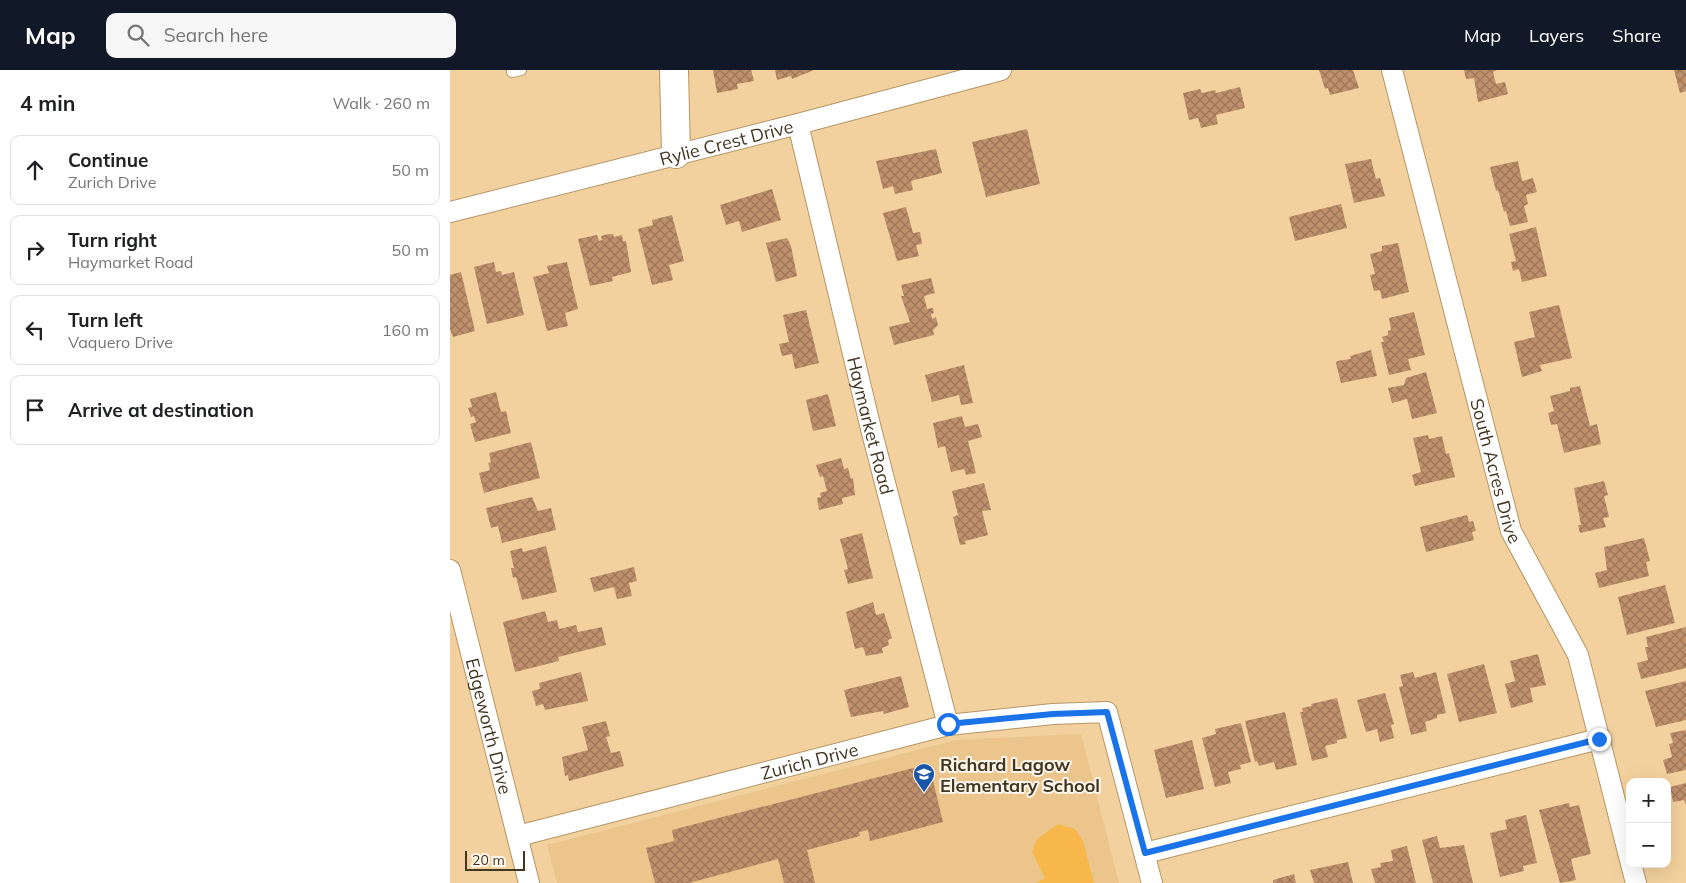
<!DOCTYPE html>
<meta charset="utf-8">
<style>
:root{--surface:#fff;--page:#f6f6f6;--text:#202124;--muted:#757577;--line:#e0e0e0;--accent:#111827}
body{margin:0;font-family:Mulish,sans-serif;background:var(--page);color:var(--text)}
.controls{position:absolute;right:15px;bottom:15px;display:grid;overflow:hidden;border-radius:10px;box-shadow:0 5px 20px #0002}
.controls button{width:45px;height:45px;display:grid;place-items:center;padding:0;border:0;border-bottom:1px solid var(--line);background:var(--surface);color:var(--text);font:25px sans-serif}
.scale{position:absolute;left:15px;bottom:12px;width:60px;box-sizing:border-box;padding-left:5px;border:2px solid #433621;border-top:0;font-size:14px;line-height:18px;white-space:nowrap;color:#433621;-webkit-text-stroke:4px #fdf6ec;paint-order:stroke}
.stop{position:absolute;width:15px;height:15px;margin:-11px;border:4px solid #1a73e8;border-radius:50%;background:#fff}
.stop.end{background:#1a73e8;border-color:#fff;box-shadow:0 1px 5px #0008}
.list{margin:0;padding:0;list-style:none}
h2{display:flex;justify-content:space-between;align-items:center;height:65px;margin:0;padding:0 20px;font-size:21px}
h2 small{font-size:16px;font-weight:400;color:var(--muted)}
.list li{display:grid;grid-template-columns:32px 1fr auto;gap:15px;align-items:center;box-sizing:border-box;height:70px;margin:0 10px 10px;padding:0 10px;border:1px solid var(--line);border-radius:10px}
.list b{display:block;font-size:19px;white-space:nowrap}
.list p{margin:0;font-size:16px;white-space:nowrap;color:var(--muted)}
.list em{font-size:16px;font-style:normal;color:var(--muted)}
.icon{flex:none;width:28px;height:28px;fill:none;stroke:currentColor;stroke-width:2;stroke-linecap:round;stroke-linejoin:round}
.map{position:relative;flex:none;width:1236px;height:813px;overflow:hidden}
header{display:flex;align-items:center;gap:30px;box-sizing:border-box;height:70px;padding:0 25px;background:var(--accent);color:#fff}
header strong{font-size:24px}
nav{display:flex;gap:28px;margin-inline-start:auto;font-size:18px}
.search{width:350px;height:45px;background:var(--page);display:flex;align-items:center;gap:12px;box-sizing:border-box;padding:0 18px;border-radius:10px;color:var(--muted);font-size:19px}
main{display:flex}
aside{flex:1;background:var(--surface)}
.map>svg:first-child{display:block}
.built{fill:#ebc58c}
.park{fill:#f7b74b}
.building{fill:url(#building-cross-hatch)}
.lines{fill:none;stroke-linecap:round;stroke-linejoin:round}
.lane-casing{stroke:#b69665;stroke-width:12}
.street-casing{stroke:#b69665;stroke-width:22}
.secondary-casing{stroke:#b69665;stroke-width:30}
.lane{stroke:#fff;stroke-width:10}
.street{stroke:#fff;stroke-width:20}
.secondary{stroke:#fff;stroke-width:28}
.route{stroke:#1a73e8;stroke-width:6}
.labels{text-anchor:middle;dominant-baseline:central;stroke-width:4;stroke-linejoin:round;paint-order:stroke}
.street-label{font-size:18px;fill:#433621;stroke:#fdf6ec}
.poi-label{font-size:18px;font-weight:bold;fill:#433621;stroke:#fdf6ec;text-anchor:start}
</style>
<header>
<strong>Map</strong>
<div class="search"><svg class="icon" aria-label="search" viewBox="0 0 24 24"><circle cx="10" cy="10" r="6"/><path d="M15 15l6 6"/></svg>Search here</div>
<nav><a>Map</a><a>Layers</a><a>Share</a></nav>
</header>
<main>
<aside>
<h2>4 min<small>Walk · 260 m</small></h2>
<ul class="list">
<li><svg class="icon" aria-label="ahead" viewBox="0 0 24 24"><path d="M12 20V5M6 11l6-6 6 6"/></svg><div><b>Continue</b><p>Zurich Drive</p></div><em>50 m</em></li>
<li><svg class="icon" aria-label="right" viewBox="0 0 24 24"><path d="M7 20v-9h11M14 6l5 5-5 5"/></svg><div><b>Turn right</b><p>Haymarket Road</p></div><em>50 m</em></li>
<li><svg class="icon" aria-label="left" viewBox="0 0 24 24"><path d="M17 20v-9H6M10 6l-5 5 5 5"/></svg><div><b>Turn left</b><p>Vaquero Drive</p></div><em>160 m</em></li>
<li><svg class="icon" aria-label="arrive" viewBox="0 0 24 24"><path d="M6 21V4h12l-3 4 3 4H6"/></svg><div><b>Arrive at destination</b></div></li>
</ul>
</aside>
<div class="map">
<svg width="1236" height="813" viewBox="0 0 1236 813">
<defs>
<pattern id="building-cross-hatch" width="8" height="8" patternUnits="userSpaceOnUse" patternTransform="scale(1.25)"><rect width="8" height="8" fill="#bf906c"/><path d="M0 0l8 8M0 8l8-8" fill="none" stroke="#9d7658"/></pattern>
</defs>
<rect width="100%" height="100%" fill="#f3d19e"/>
<path class="built" d="M631,664L669,813H107L97,775L506,670Z"/>
<path class="park" d="M608,754L625,759L633,771L644,813H586L595,808L582,782L587,769Z"/>
<path class="building" d="M263,0H301L304,11L287,14L288,19L267,23Z
M325,0H364L342,9L341,6L327,10Z
M869,0H903L909,18L880,25L878,18L875,19Z
M1014,0H1047L1043,2L1046,14L1055,12L1058,24L1028,32L1024,8L1016,9Z
M1224,0H1236V21L1230,23Z
M790,17L795,38L766,45L768,54L751,58L748,48L739,50L733,23L750,19L752,23L765,20L766,23Z
M577,59L590,114L536,127L522,72Z
M486,79L492,103L461,111L463,120L445,124L443,116L433,119L426,91Z
M921,89L926,109L930,108L935,126L904,133L895,94Z
M1068,91L1072,111L1083,108L1087,122L1076,125L1078,134L1074,136L1078,152L1060,156L1056,141L1054,142L1048,120L1046,121L1040,97Z
M322,119L331,150L292,162L289,151L276,155L270,135Z
M891,134L897,158L845,171L839,147Z
M456,137L463,163L470,162L472,174L466,175L469,186L447,191L433,143Z
M222,145L234,191L219,195L223,210L202,215L188,159L203,155L202,150Z
M1086,157L1097,206L1072,212L1069,199L1063,201L1061,192L1066,191L1059,164Z
M159,164H163L164,167L172,165L173,171H176L181,202L162,207L163,211L140,216L128,169L147,165L149,171L152,170L151,166Z
M337,168L341,176L347,206L326,212L316,173Z
M948,173L959,222L932,229L930,220L924,221L920,205L925,204L920,184L932,181V176Z
M44,192L46,202L51,201L52,205L64,202L74,245L37,254L24,197Z
M117,192L128,239L115,243L118,256L97,261L83,207L99,203L97,196Z
M11,202L25,261L3,267L0,259V205Z
M481,208L485,223L474,226L477,239L483,238L484,243L481,244L482,249L486,247L488,255L483,260L484,265L444,275L439,257L460,252L451,226H454L451,215Z
M1109,235L1122,288L1090,295L1092,301L1072,307L1064,272L1085,267L1079,242Z
M356,240L369,293L345,299L342,284L332,286L329,274L339,272L333,245Z
M964,242L975,285L958,289L961,300L939,305L931,272H934L932,267L938,265V261L941,260L939,248Z
M921,280L927,306L891,313L886,293L887,291L901,289L900,286Z
M514,295L523,333L511,335L509,325L482,332L475,305Z
M976,302L987,343L962,349L957,329L942,333L938,318L954,315L956,308Z
M1130,316L1140,356L1147,354L1151,374L1114,383L1107,354L1101,355L1098,343L1104,341L1100,326L1120,321V318Z
M46,322L51,342L56,341L61,363L25,372L20,354L26,352L24,346L21,347L18,338L22,337L20,329Z
M378,324L386,356L363,361L356,330Z
M512,346L515,357L528,354L532,367L518,371L526,403L516,405L514,399L501,402L495,376L488,378L483,353Z
M978,365L979,369L992,366L996,384L999,383L1005,407L965,416L962,405L971,402L963,368Z
M81,372L90,408L34,423L29,403L40,400L38,393L41,392L39,383Z
M391,388L394,399L398,398L401,409L403,408L405,425L392,428L393,434L369,440L367,428L371,427L370,423L377,421L373,406L370,407L366,395Z
M1154,411L1158,425L1154,426L1159,447L1153,448L1156,457L1130,463L1128,455H1131L1124,418Z
M534,413L541,440L532,441L538,465L515,471L516,474L510,475L503,447L508,445L502,421Z
M82,427L88,441L101,438L106,460L52,473L48,456L41,458L36,438Z
M1017,445L1019,452L1023,451L1026,461L1022,462L1024,470L976,482L970,457Z
M412,463L423,508L398,514L394,500L398,499L390,469Z
M1194,468L1200,491L1196,492L1199,506L1149,518L1145,503L1157,500L1154,477Z
M96,476L107,522L72,530L66,507L63,508L61,498H64L60,481L72,478L73,482Z
M184,497L187,511L179,513L182,526L167,529L164,517L144,522L140,508Z
M1215,515L1225,553L1177,565L1168,527Z
M423,532L426,545L434,543L442,568L438,570L439,575L432,578L433,583L416,586L413,577L405,579L396,542Z
M95,541L98,552L107,550L109,559L126,555L128,562L152,557L156,575L108,587L109,591L65,602L53,552Z
M1236,557V598L1191,609L1187,593L1198,590L1195,577H1198L1196,567Z
M1088,584L1096,615L1080,618L1083,632L1061,638L1055,614L1065,611L1060,591Z
M1034,594L1047,643L1009,652L997,604Z
M131,602L138,631L95,640L93,634L86,636L82,621L90,619L89,613Z
M963,602L965,608L986,602L996,643L987,645V648L975,652L977,661L961,665L949,617L953,616L950,605Z
M451,606L459,637L434,644L433,641L401,647L394,620Z
M1236,611V650L1206,657L1195,621Z
M935,623L944,654L941,655L944,668L930,672L927,659L916,662L907,630Z
M887,628L897,668L887,670V673L875,676L878,687L862,691L850,642H853L852,638L862,636L861,634Z
M835,642L847,695L826,700L824,692L809,696L807,691L805,692L795,651Z
M156,651L160,666L156,667L161,683L170,681L174,696L119,711L118,705L115,706L112,687L138,680L132,657Z
M791,653L801,692L790,695L791,699L778,702L781,713L765,717L752,668L766,664L765,659Z
M1236,660V700L1217,704L1213,690L1222,687L1219,674L1223,673L1220,663Z
M742,670L754,719L716,728L704,680Z
M479,694L493,752L420,771L418,760L409,762L410,766L357,780L365,813H334L328,789L239,813H205L196,778L224,771L222,760Z
M1236,713V735L1234,730L1223,732L1220,717Z
M1119,733L1120,737L1129,735L1141,784L1121,789L1126,810L1110,813L1089,740Z
M1076,745L1087,793L1073,796L1074,801L1050,807L1040,763L1057,759L1055,750Z
M987,766L990,778L1014,775L1023,813H983L972,770Z
M957,776L966,813H925L921,799L931,797L930,793L943,791L941,780Z
M898,792L903,813H864L860,800Z
M844,804L846,813H823V810Z"/>
<g class="lines">
<g class="lane-casing">
<path id="lane" d="M62,2L71,0"/>
</g>
<g class="street-casing">
<g id="street">
<path id="s1" d="M942,0L1061,461L1128,585L1180,790"/>
<path id="s2" d="M348,54L421,359L498,655"/>
<path id="s3" d="M0,142L348,54L551,0"/>
<path id="s4" d="M0,500L79,813"/>
<path id="s5" d="M68,766L498,655L603,644L657,642L702,813"/>
<path d="M695,783L1149,669"/>
<path d="M1181,794L1186,813"/>
</g>
</g>
<g class="secondary-casing">
<path id="secondary" d="M224,0L226,84"/>
</g>
<use href="#lane" class="lane"/>
<use href="#street" class="street"/>
<use href="#secondary" class="secondary"/>
</g>
<g class="lines">
<path class="route" d="M498,654L603,644L657,642L695,783L1149,669"/>
</g>
<defs>
<g id="school-pin" transform="scale(1.125)"><path d="M0 17L-7.5 6A9.5 9.5 0 1 1 7.5 6Z" fill="#1956a7" stroke="#fdf6ec"/><path d="M0-5L7-2L0 1L-7-2ZM-4 1L0 2.5L4 1V4Q0 6-4 4Z" fill="#fff"/></g>
</defs>
<g fill-rule="evenodd">
<use href="#school-pin" x="474" y="704"/>
</g>
<g class="labels">
<g class="street-label">
<text stroke="none"><textPath href="#s3" startOffset="285">Rylie Crest Drive</textPath></text>
<text stroke="none"><textPath href="#s2" startOffset="310">Haymarket Road</textPath></text>
<text stroke="none"><textPath href="#s1" startOffset="414">South Acres Drive</textPath></text>
<text stroke="none"><textPath href="#s4" startOffset="161">Edgeworth Drive</textPath></text>
<text stroke="none"><textPath href="#s5" startOffset="301">Zurich Drive</textPath></text>
</g>
<g class="poi-label">
<text x="490" y="694">Richard Lagow<tspan x="490" dy="21">Elementary School</tspan></text>
</g>
</g>
</svg>
<div class="controls">
<button>+</button>
<button>−</button>
</div>
<div class="scale">20 m</div>
<div class="stop" style="left:498px;top:654px"></div>
<div class="stop end" style="left:1149px;top:669px"></div>
</div>
</main>
